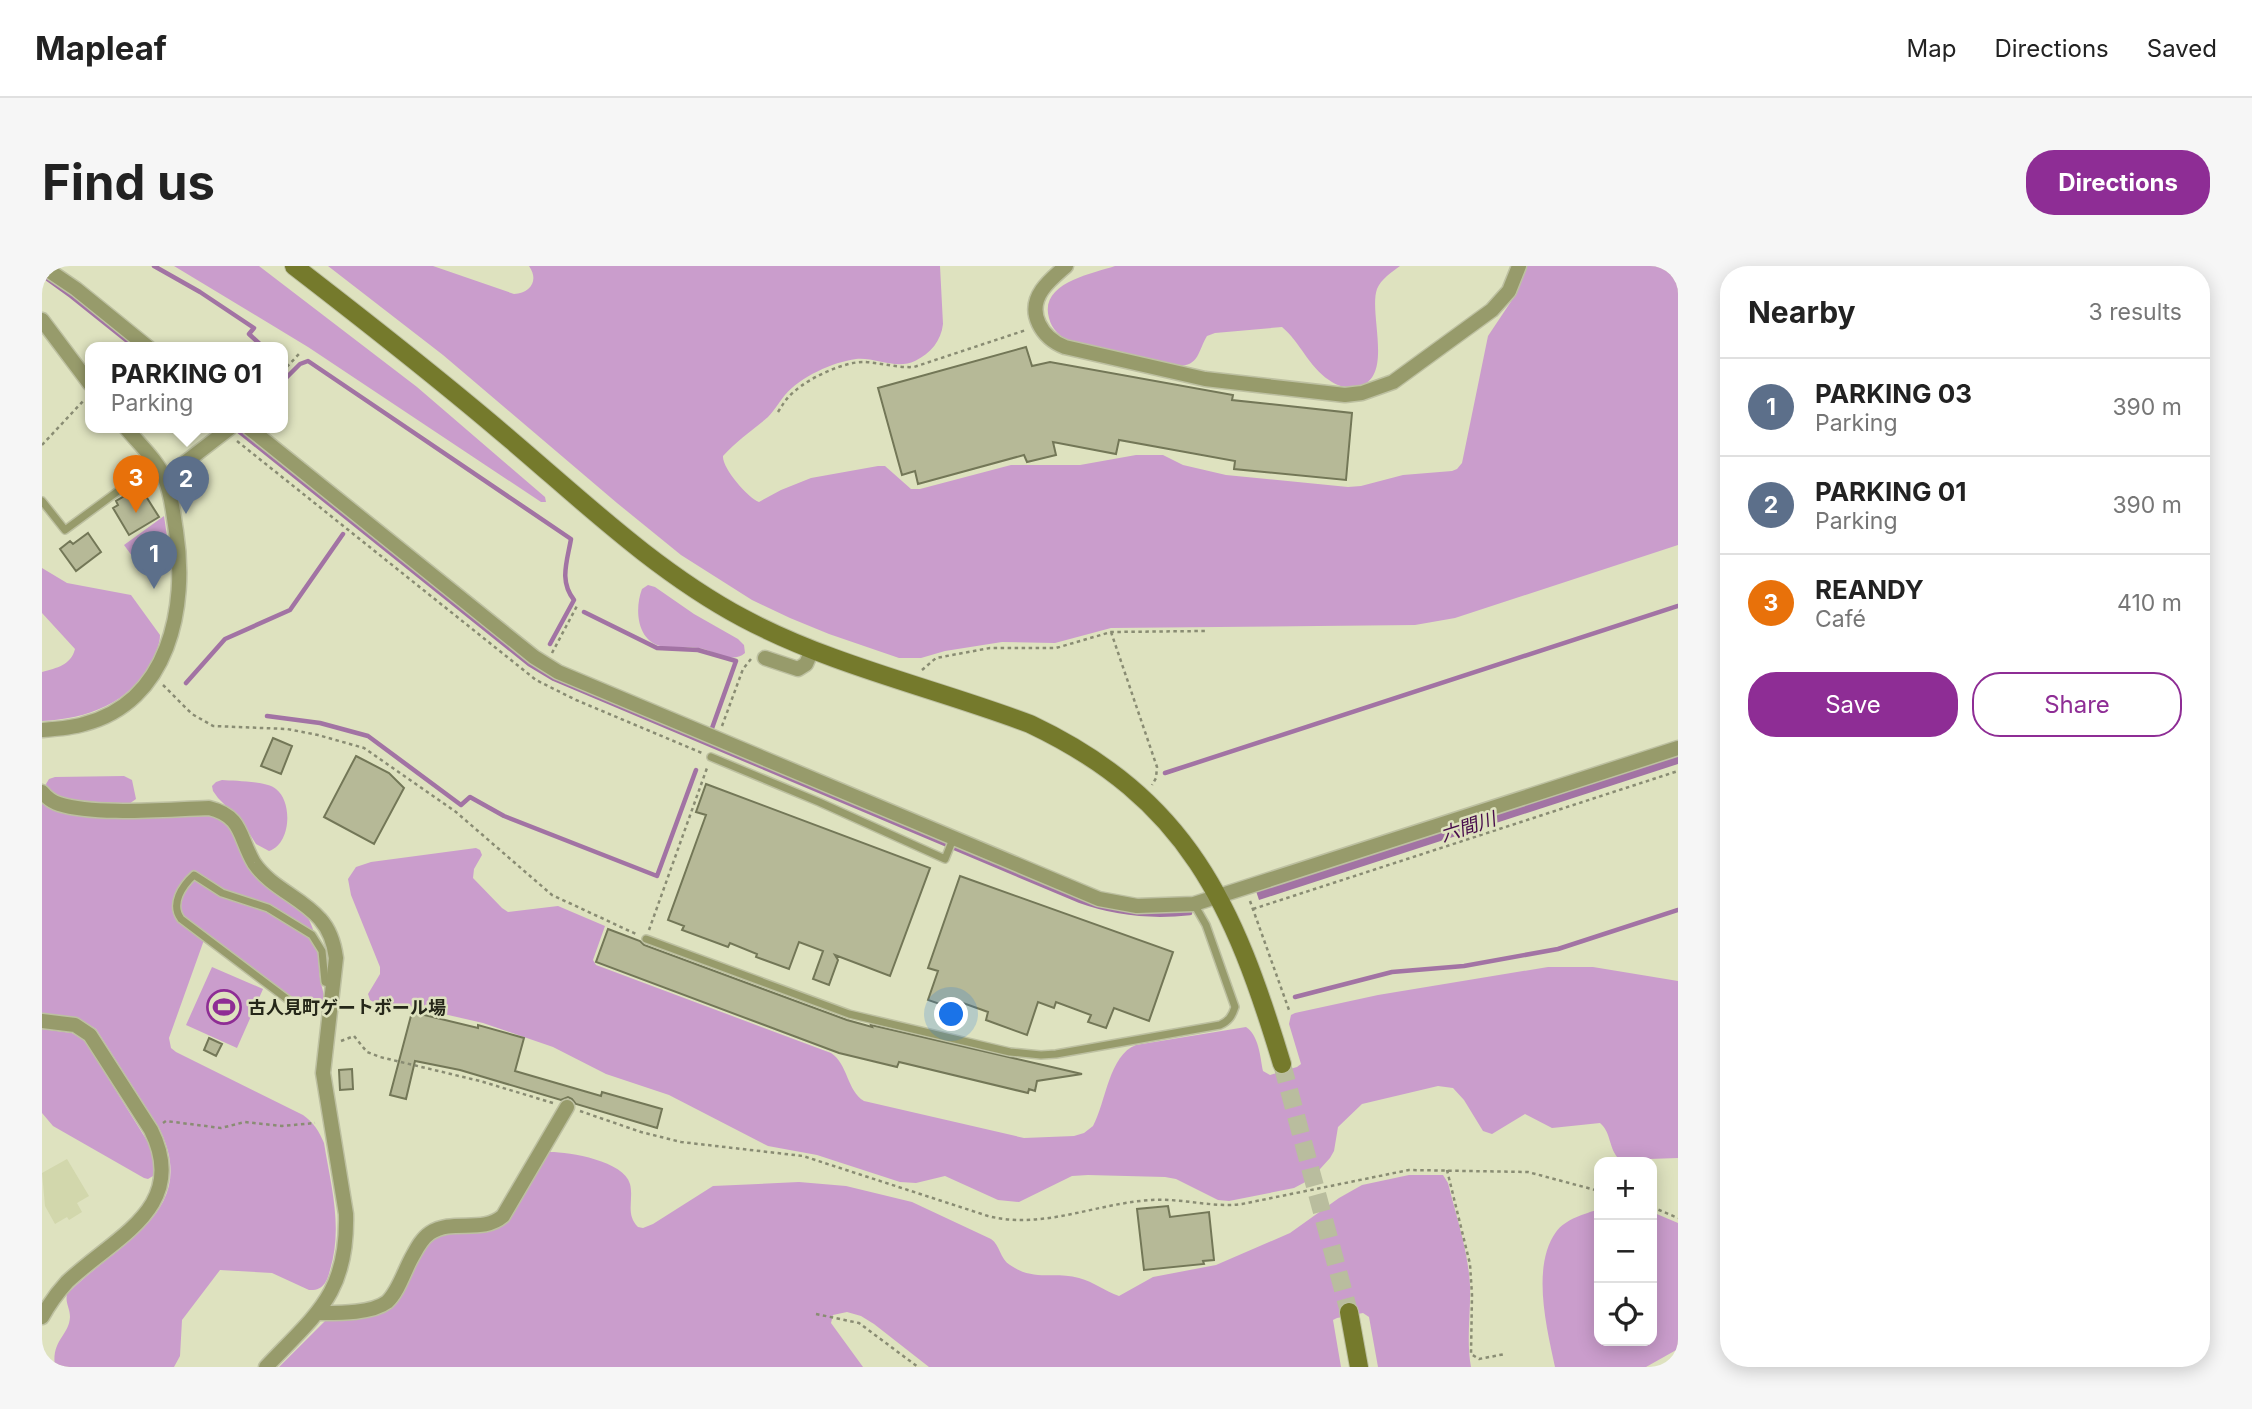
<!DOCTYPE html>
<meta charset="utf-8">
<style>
:root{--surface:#fff;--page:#f6f6f6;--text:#222;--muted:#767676;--line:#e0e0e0;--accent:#8e2d95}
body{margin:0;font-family:Inter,"Noto Sans JP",sans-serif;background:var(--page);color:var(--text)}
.controls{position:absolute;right:21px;bottom:21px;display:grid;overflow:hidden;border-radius:14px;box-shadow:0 4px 18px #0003}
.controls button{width:63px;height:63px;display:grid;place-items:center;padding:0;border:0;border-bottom:2px solid var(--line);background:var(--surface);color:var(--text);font:35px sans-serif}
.you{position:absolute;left:910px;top:749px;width:24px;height:24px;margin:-18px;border:5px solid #fff;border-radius:50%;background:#1a73e8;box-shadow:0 0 0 10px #1a73e833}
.badge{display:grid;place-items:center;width:46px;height:46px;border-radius:50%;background:var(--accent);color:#fff;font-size:23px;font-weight:700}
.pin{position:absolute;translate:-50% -58px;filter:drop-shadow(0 2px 4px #0008)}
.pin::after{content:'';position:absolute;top:37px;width:24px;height:21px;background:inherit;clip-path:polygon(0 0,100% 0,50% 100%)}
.popup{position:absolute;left:43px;top:76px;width:203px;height:91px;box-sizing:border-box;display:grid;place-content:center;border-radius:14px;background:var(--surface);filter:drop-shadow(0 2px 5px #0005);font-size:23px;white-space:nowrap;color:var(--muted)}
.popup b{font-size:26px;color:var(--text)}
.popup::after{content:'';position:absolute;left:50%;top:100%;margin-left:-14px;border:14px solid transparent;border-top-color:var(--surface)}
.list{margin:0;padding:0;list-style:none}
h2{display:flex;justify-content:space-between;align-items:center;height:91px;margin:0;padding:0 28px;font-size:30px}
h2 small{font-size:23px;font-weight:400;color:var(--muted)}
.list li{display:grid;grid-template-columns:46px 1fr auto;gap:21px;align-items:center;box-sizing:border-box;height:98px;padding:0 28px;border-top:2px solid var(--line)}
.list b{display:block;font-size:26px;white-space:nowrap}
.list p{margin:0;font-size:23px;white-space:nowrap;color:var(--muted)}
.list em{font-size:23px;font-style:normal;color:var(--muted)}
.actions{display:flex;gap:14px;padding:21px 28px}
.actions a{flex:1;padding:16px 0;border:2px solid var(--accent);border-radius:28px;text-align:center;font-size:24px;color:var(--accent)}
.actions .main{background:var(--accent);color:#fff}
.icon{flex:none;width:38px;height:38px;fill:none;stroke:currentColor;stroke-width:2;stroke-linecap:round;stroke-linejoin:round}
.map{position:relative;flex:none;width:1636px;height:1101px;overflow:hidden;border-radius:28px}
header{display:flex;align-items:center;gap:42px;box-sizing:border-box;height:98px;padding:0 35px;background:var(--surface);border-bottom:2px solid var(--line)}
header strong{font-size:33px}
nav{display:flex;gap:38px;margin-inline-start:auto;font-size:24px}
.intro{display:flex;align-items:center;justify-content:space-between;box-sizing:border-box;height:168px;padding:0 42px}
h1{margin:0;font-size:49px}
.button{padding:18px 32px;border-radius:28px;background:var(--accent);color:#fff;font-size:24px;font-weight:700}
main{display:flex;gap:42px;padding:0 42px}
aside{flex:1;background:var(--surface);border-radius:28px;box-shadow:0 4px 18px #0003}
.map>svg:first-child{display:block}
.built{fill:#d2d7ac}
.green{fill:#ca9dcc}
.water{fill:#a273a4}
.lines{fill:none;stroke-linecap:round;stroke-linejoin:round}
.stream{stroke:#a273a4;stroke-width:4.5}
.building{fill:#b6b997;stroke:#737757;stroke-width:2}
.secondary-tunnel{stroke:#b9bd9e;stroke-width:18;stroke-dasharray:18 9;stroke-linecap:butt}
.lane-casing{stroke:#bdc0a1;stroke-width:10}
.street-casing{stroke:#bdc0a1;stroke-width:17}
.secondary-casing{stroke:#bdc0a1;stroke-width:20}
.path{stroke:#898c73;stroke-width:2.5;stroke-dasharray:3.5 3.5;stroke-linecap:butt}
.lane{stroke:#979b6b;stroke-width:7}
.street{stroke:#979b6b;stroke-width:14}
.secondary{stroke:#757a2c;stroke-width:18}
.labels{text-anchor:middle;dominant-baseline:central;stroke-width:5;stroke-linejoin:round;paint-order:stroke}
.poi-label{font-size:18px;font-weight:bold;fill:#252719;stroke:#dee2bf;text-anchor:start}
.water-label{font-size:19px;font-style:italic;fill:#470c4b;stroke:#dee2bf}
</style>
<header>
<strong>Mapleaf</strong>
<nav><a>Map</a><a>Directions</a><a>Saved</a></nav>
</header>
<div class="intro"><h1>Find us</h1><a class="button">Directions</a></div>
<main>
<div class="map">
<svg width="1636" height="1101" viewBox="0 0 1636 1101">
<rect width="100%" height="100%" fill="#dee2bf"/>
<path class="built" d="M25,893L47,930L35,937L40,946L27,954L25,951L13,958L3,940L0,907Z"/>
<path class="green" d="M132,0H217L375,121L503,231L504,236H499L266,81Z
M286,0H391L472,28C489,27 497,14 487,0H898L901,58C899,75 889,87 873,95C854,104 833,91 814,93C791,96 758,111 743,129C737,136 733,144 726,151C711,164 694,175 681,190C680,202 706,232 717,236L739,224L769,212L836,200H843L869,223H878L969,199H1038L1094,189H1121L1141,199L1184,209L1306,221L1319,220L1361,209L1410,205L1415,203L1420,197L1446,70L1474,28L1484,0H1636V279L1413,352L1373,359L1069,362L1013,377L960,376L903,385L879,392H857L787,368L748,352L710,334L639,289L575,237L401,89Z
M1073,0H1358C1350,6 1339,13 1335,23C1326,48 1354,116 1313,121C1303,122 1295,120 1287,114C1267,101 1258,76 1240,61L1173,67L1165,70C1156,85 1157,100 1136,100L1028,76C1018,70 1010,64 1007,52C997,17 1049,8 1073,0Z
M122,250L128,291L104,309L82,279Z
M0,302L25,317L89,329L118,369C118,378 114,386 110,395C89,437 45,453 0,455V406C15,402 29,399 33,383L0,347Z
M606,319L613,321L652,348L696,373L702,379L703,387C689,399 672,384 656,382C645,380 634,383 623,381C595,378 592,344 600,323Z
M82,510L90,514L94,533L87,538L21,534L6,525L4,518L7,513L13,511Z
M180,514C193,515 225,515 234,523C251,536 249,578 227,585L214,578L200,556L176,532L171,525L170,520L174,516Z
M0,535L166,548L184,555L263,647C276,666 276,690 278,712C279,721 284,729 281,739L273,743L258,739L162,674L127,772L129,782L134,786L261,849C272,857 277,865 282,877C289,920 301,961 288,1004C285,1016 281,1025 267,1024L230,1007L178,1004L140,1054L138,1090L132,1101H13C9,1074 27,1070 28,1051C28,1042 23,1037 25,1028C75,977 161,946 116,860L54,763L36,752L0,747Z
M434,582L438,584L440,589L432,603L431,612L460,642L466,646L516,640L563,660L551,694L554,699L789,787C806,798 805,825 822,835L982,872L1032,870L1042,867L1051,860C1064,836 1067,789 1094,779L1204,761C1217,770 1218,790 1221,805L1228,809L1255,801L1259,798L1247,758L1249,749L1253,747L1336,729L1506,701H1551L1636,715V892L1578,894C1566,883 1570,867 1558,857L1510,862L1483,848L1450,868L1441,865L1422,834L1411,822L1396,820L1320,838L1296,861L1292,885L1288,892L1269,913L1252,922L1187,935L1176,934L1134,913L1123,911L1046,909L1030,910L977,936L956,934L903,910L874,917L858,916L775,889L726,880L627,829L564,808L511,781L441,757L367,740L348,745L328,734L326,728L338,708V701L309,629L306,613L314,601L329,596Z
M170,701L221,723L195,782L144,759Z
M0,763L30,767L43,775L109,881L112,895L111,910L106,913L102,912L11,860L0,847Z
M508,886C528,886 582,895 588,918C592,934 583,948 596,961L601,962L611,958L671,920L757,916L804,920L870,936L949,973C958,979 958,993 968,999C992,1016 1012,1005 1037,1012C1052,1016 1063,1025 1077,1030L1111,1011L1174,999L1248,967L1297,932L1320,919L1367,909H1401L1406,917C1414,950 1426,984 1428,1019C1429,1046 1424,1074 1429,1101H1336L1327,1051L1321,1047L1295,1052L1291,1054L1299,1101H887L832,1058L819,1050L805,1046L791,1049L789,1057L821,1101H237L285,1053L339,1044L384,977L399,967L445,964L503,888Z
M1557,943V1075H1610V946L1636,957V1083L1604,1101H1513C1505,1063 1489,1001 1514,966C1523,953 1543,948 1557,943Z"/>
<path class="water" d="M1636,489V498L1217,634L1214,625Z"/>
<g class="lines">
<path class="stream" d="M112,0L158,26L212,62L207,68L222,82
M0,9L29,30L94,82
M240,116L258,98L266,95L529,273C525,296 517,315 532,334L508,378
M194,163L487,398L512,413L1038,635C1074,648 1111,651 1148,647
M542,346L615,382L656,384L694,395L669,465
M144,417L183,373L248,344L301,268
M225,450L278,457L326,470L419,539L428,531L462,550L615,610L654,504
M1123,507L1636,340
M1253,731L1350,706L1422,700L1516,683L1636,644"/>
</g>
<path class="building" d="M984,81L990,100L1008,96L1191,129L1190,134L1310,147L1304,214L1192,203L1193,195L1077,174L1074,188L1011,176L1014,189L985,196L982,189L876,218L873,205L860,209L836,122Z
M93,224L95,228L100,224L117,251L87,269L71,242L76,239L74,235Z
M46,267L59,286L34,305L18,283L28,275L31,278Z
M231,472L250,480L239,508L219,500Z
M314,490L347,507L362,522L332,578L282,551Z
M664,518L888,602L848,710L793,689L796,694L787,719L771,713L781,685L757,676L747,703L714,691L715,688L688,677L686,681L640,664L642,660L626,654L664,549L654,546Z
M918,610L1131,686L1107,755L1072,742L1064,762L1046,756L1049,749L1014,736L1012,742L996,736L985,769L944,754L946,746L921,737L918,745L886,734L896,705L886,702Z
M566,663L598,675L602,679L805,754L830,761L829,759L1040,808L995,815L993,825L987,823L986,827L857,796L855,801L797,787L554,696Z
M370,746L436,762V759L482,772L473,805L559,830L560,826L620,843L615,862L534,838L530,833L526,831L519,834L418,804L373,795L364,833L348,829Z
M167,772L180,778L174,790L162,784Z
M310,803L311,823L298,824L297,804Z
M1126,940L1128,951L1167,946L1172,994L1161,995L1162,998L1102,1004L1095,943Z"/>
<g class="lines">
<path class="secondary-tunnel" d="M1240,798L1307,1046"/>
<g class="lane-casing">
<path id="lane" d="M0,235L23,264L113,198
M669,491L777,536L903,593L911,573
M604,673L807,748L968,786L999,789L1014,788L1178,759C1187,755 1190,750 1193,741L1164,659L1152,638
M257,742L139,653C128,638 140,620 152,609L180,627L226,642L270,669L280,685L283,716L291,718"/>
</g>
<g class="street-casing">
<path id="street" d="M0,0L34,23L107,82
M1024,0C1016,7 1006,15 1000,24C984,47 1000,72 1023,81L1163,113L1303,129L1320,127L1351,116L1450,44L1467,25L1477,0
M0,54L48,118
M207,162L492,391L516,406L1057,633L1095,640L1152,638L1636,482
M123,212L188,162
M723,392L756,403L764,398L770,384
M0,464C14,463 29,462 42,458C127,436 146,341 134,265C131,248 130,229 123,213C115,194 97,178 84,162
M0,526C5,532 10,536 17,538C56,550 126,543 167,542C201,550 197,572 212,597C229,622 259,631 278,653C288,664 292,677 294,692L281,807L304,948C306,1028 274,1048 224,1101
M0,755L33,759L48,769L109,864C148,942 72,971 25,1016C15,1027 7,1038 0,1051
M275,1047C294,1047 329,1048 345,1036C356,1026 362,1006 369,993C374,984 379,973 388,967C411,952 440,968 461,950L525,841"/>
</g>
<g class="secondary-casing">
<path id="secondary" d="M252,0C326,57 399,114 470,175C544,238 615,306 701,352C791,400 893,422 988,458C1146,533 1192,639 1240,798
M1307,1046L1317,1101"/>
</g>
<path class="path" d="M240,106L257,88
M736,146C741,138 745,131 753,125C767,112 803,95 823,96C840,97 855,102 872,101L984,64
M195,175L494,414L534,434L660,487
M0,179L43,133
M1069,366L1115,501L1114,512L1110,519
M510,387L536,338
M880,404L894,392L948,382H1014L1069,366L1163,365
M121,419L150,448L171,460L245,463L276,469L322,482L414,546L510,629L594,668
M680,460L701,403L709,393
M1208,635L1247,744
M1211,643L1636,505
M607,664L665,502
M299,775L312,770L325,786L338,791L438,815L511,837
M538,845L599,866L639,876L761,890L946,950C1002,964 1054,937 1110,934C1141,932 1170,942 1200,938L1367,904L1486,906L1557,925
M121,857L124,855L179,862L203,856L240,860L273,857
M1405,904L1428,998L1430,1029L1429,1088L1437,1093L1463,1088
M1610,941L1636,952
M774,1048L817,1057L876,1101"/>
<use href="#lane" class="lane"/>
<use href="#street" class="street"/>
<use href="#secondary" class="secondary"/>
</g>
<defs>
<g id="stadium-ring" transform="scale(1.75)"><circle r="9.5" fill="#dee2bf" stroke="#8e2d95" stroke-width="1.5"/><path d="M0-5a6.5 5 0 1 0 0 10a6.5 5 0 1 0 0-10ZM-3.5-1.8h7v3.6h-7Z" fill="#8e2d95"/></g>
</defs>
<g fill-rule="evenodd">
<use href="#stadium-ring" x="182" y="741"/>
</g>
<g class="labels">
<g class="poi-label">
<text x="206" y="741">古人見町ゲートボール場</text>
</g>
<g class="water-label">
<text transform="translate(1426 561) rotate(-18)">六間川</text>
</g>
</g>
</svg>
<div class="controls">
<button>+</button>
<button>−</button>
<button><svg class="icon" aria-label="locate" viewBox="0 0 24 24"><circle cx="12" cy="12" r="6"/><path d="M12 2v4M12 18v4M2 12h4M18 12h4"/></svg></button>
</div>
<div class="you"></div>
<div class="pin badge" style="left:112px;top:323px;background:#5c6f8a">1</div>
<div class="pin badge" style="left:144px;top:248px;background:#5c6f8a">2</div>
<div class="popup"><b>PARKING 01</b>Parking</div>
<div class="pin badge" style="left:94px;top:247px;background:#e8710a">3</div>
</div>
<aside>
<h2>Nearby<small>3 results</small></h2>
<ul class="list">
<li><span class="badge" style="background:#5c6f8a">1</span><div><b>PARKING 03</b><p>Parking</p></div><em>390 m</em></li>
<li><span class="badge" style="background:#5c6f8a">2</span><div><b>PARKING 01</b><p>Parking</p></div><em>390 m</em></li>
<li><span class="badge" style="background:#e8710a">3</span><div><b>REANDY</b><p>Café</p></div><em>410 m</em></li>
</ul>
<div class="actions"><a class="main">Save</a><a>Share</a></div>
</aside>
</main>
